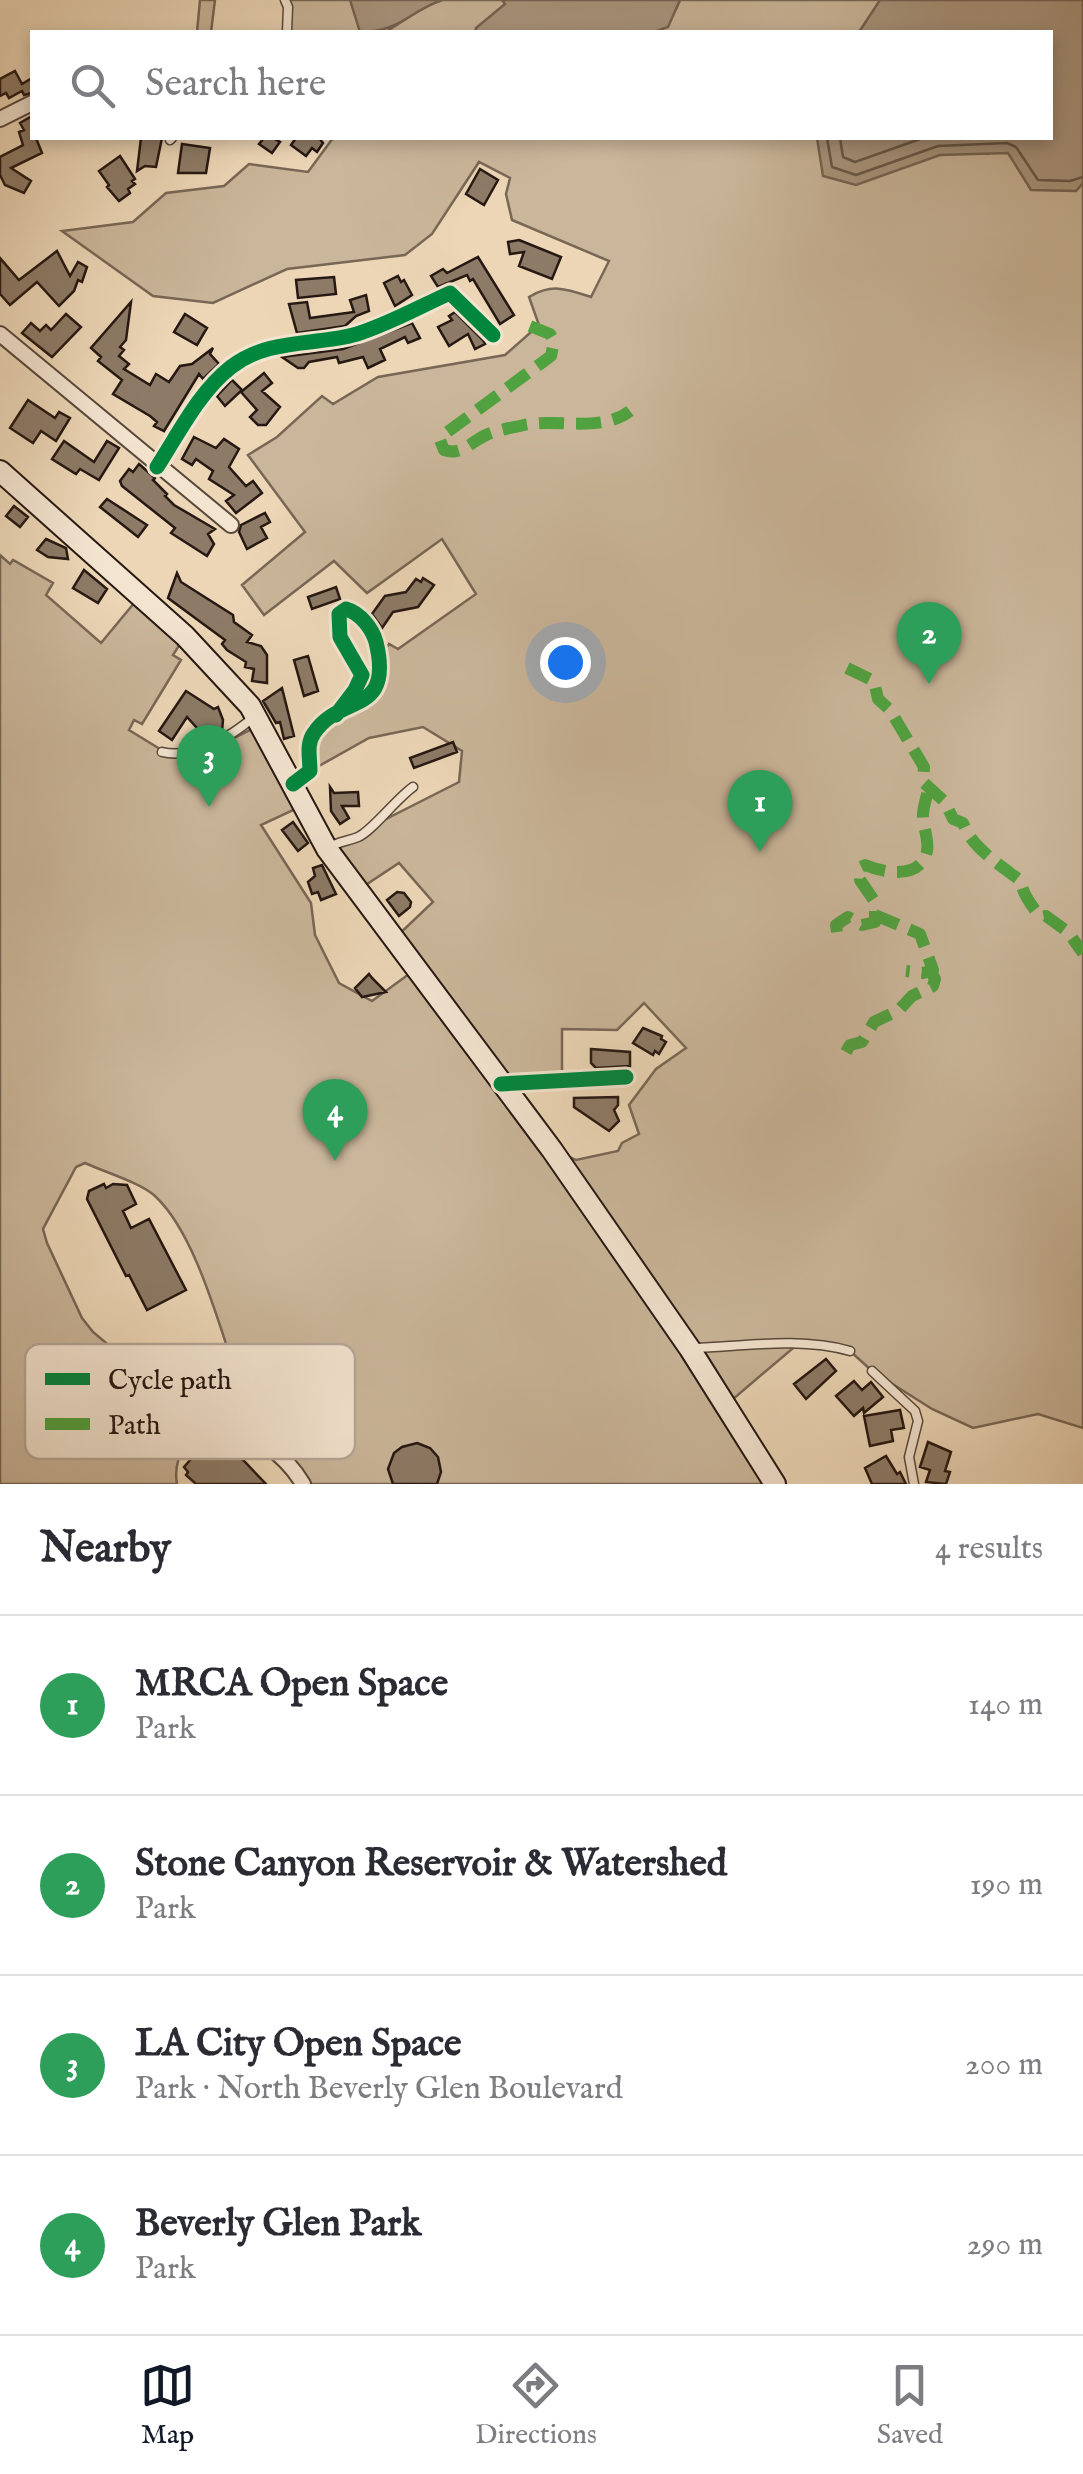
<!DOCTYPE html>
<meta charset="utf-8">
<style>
:root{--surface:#fff;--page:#f2f2f3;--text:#2b2b33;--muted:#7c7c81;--line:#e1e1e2;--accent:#111827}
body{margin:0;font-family:"IM FELL English",serif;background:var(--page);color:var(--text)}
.you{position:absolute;left:565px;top:662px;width:35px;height:35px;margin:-25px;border:8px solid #fff;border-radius:50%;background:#1a73e8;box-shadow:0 0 0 15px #1a73e833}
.badge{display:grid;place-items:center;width:65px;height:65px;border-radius:50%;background:var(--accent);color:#fff;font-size:32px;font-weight:700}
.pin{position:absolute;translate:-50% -82px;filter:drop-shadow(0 2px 5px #0008)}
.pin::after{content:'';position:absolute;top:52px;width:35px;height:30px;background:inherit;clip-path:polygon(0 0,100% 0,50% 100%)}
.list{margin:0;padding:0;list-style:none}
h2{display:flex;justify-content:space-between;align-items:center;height:130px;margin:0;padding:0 40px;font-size:42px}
h2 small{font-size:32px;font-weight:400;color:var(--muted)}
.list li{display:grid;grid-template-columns:65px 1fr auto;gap:30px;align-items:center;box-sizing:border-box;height:180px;padding:0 40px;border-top:2px solid var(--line)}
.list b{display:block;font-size:38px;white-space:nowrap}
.list p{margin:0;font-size:32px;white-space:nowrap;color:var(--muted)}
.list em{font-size:32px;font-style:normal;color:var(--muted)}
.icon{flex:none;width:55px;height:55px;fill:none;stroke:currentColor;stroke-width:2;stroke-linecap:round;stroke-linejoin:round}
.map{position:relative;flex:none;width:1083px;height:1484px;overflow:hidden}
.search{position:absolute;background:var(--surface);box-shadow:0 5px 15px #0003;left:30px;right:30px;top:30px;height:110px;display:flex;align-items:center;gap:25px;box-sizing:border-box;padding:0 35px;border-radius:0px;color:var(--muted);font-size:38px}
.sheet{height:850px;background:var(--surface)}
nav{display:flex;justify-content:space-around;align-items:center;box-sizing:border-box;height:140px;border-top:2px solid var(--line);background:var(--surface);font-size:28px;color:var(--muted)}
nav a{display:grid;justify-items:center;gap:5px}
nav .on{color:var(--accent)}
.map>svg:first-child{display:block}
.green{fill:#cab69a;stroke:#786756;stroke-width:2.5;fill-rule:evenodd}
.water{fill:#a9957e;stroke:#756353;stroke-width:2.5}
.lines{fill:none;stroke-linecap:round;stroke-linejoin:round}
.shore{stroke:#685648;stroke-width:2.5}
.building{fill:#8d7b67;stroke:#261812;stroke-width:2.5}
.service-casing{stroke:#58483b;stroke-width:11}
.minor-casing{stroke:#58483b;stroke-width:18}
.secondary-casing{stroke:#261812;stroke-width:24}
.service{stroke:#f3e4d0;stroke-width:8}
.minor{stroke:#f3e4d0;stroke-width:14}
.secondary{stroke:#f3e4d0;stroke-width:20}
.quiet{stroke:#50a13f;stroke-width:12;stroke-dasharray:25 12;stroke-linecap:butt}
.cycleway-casing{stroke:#f3e4d0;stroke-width:21}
.cycleway{stroke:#00873e;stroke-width:15}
.key{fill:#f3e4d0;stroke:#b6a797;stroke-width:2.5}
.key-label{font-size:28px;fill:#261812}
</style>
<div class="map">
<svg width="1083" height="1484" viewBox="0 0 1083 1484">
<rect width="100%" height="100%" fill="#ecd6b6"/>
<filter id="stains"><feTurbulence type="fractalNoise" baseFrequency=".002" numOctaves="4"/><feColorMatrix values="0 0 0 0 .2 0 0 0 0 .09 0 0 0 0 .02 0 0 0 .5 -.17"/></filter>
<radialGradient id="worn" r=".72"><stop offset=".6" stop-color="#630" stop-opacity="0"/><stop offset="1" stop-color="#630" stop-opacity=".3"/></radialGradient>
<path class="green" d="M200,0H215L211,32H197Z
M290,0H376L389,30L426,6L442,0H632L612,32H291Z
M680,0H898L876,32H626L676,9Z
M1083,92V1428L1038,1414L973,1428L932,1409L872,1371L850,1351L799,1343L726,1405L775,1484H303L292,1466L218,1417C192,1423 172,1458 177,1484H0V555L10,564L13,560L53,583L46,595L101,643L140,596L185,636L173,655L181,660L142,724L134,720L129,730L173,757L214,748L260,725L304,805L261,825L311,903L315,935L339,983L372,1001L416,969L394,939L433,902L399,863L358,890L327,849L459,782L462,751L423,727L369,738L310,771L314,732L371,694L381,655L389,644L398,649L476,594L442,539L367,593L334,561L264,615L242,585L305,532L248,455L277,437L322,396L333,404L378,377L505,355L539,325L529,297C552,283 567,289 591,297L609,261L512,220L506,194L510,178L479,162L432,234L405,255L287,269L213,303L153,296L62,231L133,222L166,193L224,186L249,164L308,172L333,138H819L988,154L1007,138H1050ZM644,1003L686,1048L656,1069L629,1105L639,1134L622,1143L618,1151L576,1160L552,1150L502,1084L562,1081V1029L617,1030ZM85,1163C104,1172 142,1183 156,1197C194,1233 217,1318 234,1368L231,1386C211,1382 203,1387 194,1405L131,1364L93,1332L82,1318L47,1243L43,1229L76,1167Z"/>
<path class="water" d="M350,0H442C408,12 400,32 360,32Z
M502,0H680L668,27L654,32H475L476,28L505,4Z
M880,0H1083V183L1076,191L1031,190L1008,153L940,155L856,185L823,176L817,138H1050V32H859Z"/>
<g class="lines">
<path class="shore" d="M827,138L832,167L856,175L938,146L1007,143L1016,147L1038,180L1070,181L1083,177
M840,138L843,157L855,162L923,138"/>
</g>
<path class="building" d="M15,71L22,84L32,78V93L24,95L22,91L9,98L6,93L0,96V79Z
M32,116V138H36L42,153L11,168L31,181L24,193L5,185L0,175V157L23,145L19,132L24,130L20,123Z
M141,138H162L156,167L145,166L137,171Z
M264,138H273L280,142L272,153L259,144Z
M296,138H319L323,143L317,152L312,148L306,156L291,145Z
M182,144L210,148L206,173H178Z
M120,156L135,179L132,181L135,184L128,189L130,193L119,201L107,187L109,185L99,171Z
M480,169L498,180L484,205L466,194Z
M519,240L561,257L552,279L519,266L524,252L510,254L508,242Z
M57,251L70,276L78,262L87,267L82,282L78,280L74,291L59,306L37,282L10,305L0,294V258L19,280Z
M478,257L514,315L500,324L473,279L470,281L467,275L438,287L431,276L443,269L447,273Z
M398,276L401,282L404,280L412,295L395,306L384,283Z
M334,277L336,294L298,298L296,280Z
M366,295L369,311L356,316L345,326L297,333L289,304L307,302L310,318L354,312L350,300Z
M131,302L126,340L120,347L124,350L119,356L129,364L124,369L150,385L156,374L169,382L180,366L192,364L213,348L210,354L219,364L203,379L199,374L164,431L154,426L157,422L150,416L113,394L122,380L98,361L101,357L91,348Z
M455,312L483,340L485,344L475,349L468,334L449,346L438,327L452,320L449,316Z
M66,314L81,327L52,357L22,333L31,323L40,331L46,325L51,330Z
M185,314L207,328L197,345L174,332Z
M412,323L420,338L408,343L405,337L380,349L385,360L368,368L363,357L339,363L337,357L309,362L304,368H298L282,357L343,349Z
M264,373L272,383L262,391L280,407L266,425H258L250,417L257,410L241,392Z
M232,380L242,390L225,406L217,396Z
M28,400L55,418L59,412L70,418L56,441L41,431L33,443L10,428Z
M194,437L216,448L224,439L239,449L229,467L246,486L253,481L262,493L236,513L226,501L234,495L209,479L213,471L196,459L192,465L182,459Z
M64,441L94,462L107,441L119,448L99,480L80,469L76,474L52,459Z
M139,464L155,478L153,480L167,494L165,496L174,505L215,529L208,534L214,544L207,556L171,533L175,528L122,486L120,481L129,469L133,472Z
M107,499L147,525L138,537L100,507Z
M14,506L28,517L20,527L6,516Z
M265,513L270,522L261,527L267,538L247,549L239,532L241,525Z
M46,539L66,548L68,559L48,557L37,550Z
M84,570L107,589L98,603L73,588Z
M177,573L181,582L233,615L234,622L252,635L247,642L261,646L267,655V683L252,681L254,669L245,667L246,662L227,650L222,644L225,640L168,598Z
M423,578L434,585L418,607L393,612L382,628L372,614L385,596L406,592L416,579L421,582Z
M336,587L340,599L312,609L308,597Z
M308,656L318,691L304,696L294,660Z
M282,688L294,736L284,739L280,722L276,723L263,701Z
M186,691L214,709L218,707L223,720L222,731L206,738L187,717L172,740L159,731Z
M453,742L457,752L414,768L410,758Z
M330,787L334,793L358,792L359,806H342L349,818L340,824L331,811Z
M293,822L308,843L298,851L282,830Z
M322,865L336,894L321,900L318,892L312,894L308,882L315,876L313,868Z
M397,892L404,893L411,902L410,907L399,916L387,900Z
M369,974L372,978L386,992L362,997L355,988Z
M643,1028L662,1036L661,1039L666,1042L659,1054L655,1051L653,1055L633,1043Z
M591,1049L630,1052V1066L596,1068L591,1063Z
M618,1097V1105L614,1110L619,1121L609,1131L574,1107V1098Z
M104,1184L106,1188L113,1184L127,1185L136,1204L123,1211L131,1228L149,1219L186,1290L147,1310L129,1275L126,1276L87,1199L89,1191Z
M826,1359L836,1371L806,1399L794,1384Z
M854,1381L862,1390L871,1382L883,1397L864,1413L863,1408L854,1416L836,1396Z
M900,1410L904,1428L891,1430L893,1441L870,1446L864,1416Z
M213,1434L244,1461L266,1484H196L186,1475L188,1472L184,1467Z
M928,1442L951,1452L945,1471L950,1472L946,1484L926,1482L930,1470L920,1467Z
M417,1443L430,1448L438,1457L441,1472L437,1484H393L388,1469L394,1453L402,1447Z
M886,1456L897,1474L900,1472L906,1484H872L865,1468Z"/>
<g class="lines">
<g class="service-casing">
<path id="service" d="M285,0L288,7L287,32
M170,140L172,138
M162,752C193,760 232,736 255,716
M327,849C338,841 346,842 358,837C372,831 396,799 413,787
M695,1348C745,1346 801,1337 850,1351
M872,1371L915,1411L918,1421L909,1457L914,1484"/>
</g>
<g class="minor-casing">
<path id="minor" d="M0,119L32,103
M0,334L231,525
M157,467C179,433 199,392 231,367C268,338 315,346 357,334C389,324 419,307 450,293L493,335
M293,784L310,771C310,758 306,744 314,733C340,693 394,717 376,642C372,628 360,613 346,609L339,614L340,637L362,675L355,690L336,715
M501,1084L626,1077
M218,1417C252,1435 283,1450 303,1484"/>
</g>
<g class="secondary-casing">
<path id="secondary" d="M0,471L185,636L250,706L327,849L552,1150L690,1349L775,1484"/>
</g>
<use href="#service" class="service"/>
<use href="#minor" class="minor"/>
<use href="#secondary" class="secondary"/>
<path class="quiet" d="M530,326L550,334L554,341L551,356L446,433L440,440L444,450C461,456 471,442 486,435C497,430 511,428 524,425C557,418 601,433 630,411
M847,668L874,681L878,699L890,710L924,767L923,782L945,802L953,819L963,823C971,847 1000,865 1021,881C1021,891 1034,910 1041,917L1046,916L1068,932L1083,953
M875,915L920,934L933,970L923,973L906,971
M837,932L836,925L848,917L862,925L875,922V902L860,880L861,867L865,865C884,873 921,880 927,851C929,841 924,829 923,819C922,808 927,799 928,788
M846,1052L850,1045L862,1042L874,1022L899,1010L912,996L933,986L935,979L931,972"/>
<g class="cycleway-casing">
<path id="cycleway" d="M157,467C179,433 199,392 231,367C268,338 315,346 357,334C389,324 419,307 450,293L493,335
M293,784L310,771C310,758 306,744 314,733C340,693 394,717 376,642C372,628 360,613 346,609L339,614L340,637L362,675L355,690L336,715
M501,1084L626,1077"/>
</g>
<use href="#cycleway" class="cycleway"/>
</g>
<rect x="25" y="1344" width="330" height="115" rx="15" class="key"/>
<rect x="45" y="1373" width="45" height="12" fill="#00873e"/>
<rect x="45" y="1418" width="45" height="12" fill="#50a13f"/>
<g class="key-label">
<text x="108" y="1389">Cycle path</text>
<text x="108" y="1434">Path</text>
</g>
<rect width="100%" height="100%" filter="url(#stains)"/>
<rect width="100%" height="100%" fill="url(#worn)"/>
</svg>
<div class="you"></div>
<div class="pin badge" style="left:760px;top:852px;background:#2e9e5b">1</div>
<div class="pin badge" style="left:929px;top:684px;background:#2e9e5b">2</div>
<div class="pin badge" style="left:209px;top:807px;background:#2e9e5b">3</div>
<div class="pin badge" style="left:335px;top:1161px;background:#2e9e5b">4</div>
<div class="search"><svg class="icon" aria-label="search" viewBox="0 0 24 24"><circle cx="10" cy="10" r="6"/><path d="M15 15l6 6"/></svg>Search here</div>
</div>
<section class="sheet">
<h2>Nearby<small>4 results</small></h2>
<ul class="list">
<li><span class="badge" style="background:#2e9e5b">1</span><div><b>MRCA Open Space</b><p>Park</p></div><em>140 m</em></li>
<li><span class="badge" style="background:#2e9e5b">2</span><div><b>Stone Canyon Reservoir &amp; Watershed</b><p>Park</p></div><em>190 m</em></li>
<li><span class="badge" style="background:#2e9e5b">3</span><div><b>LA City Open Space</b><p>Park · North Beverly Glen Boulevard</p></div><em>200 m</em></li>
<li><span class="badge" style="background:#2e9e5b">4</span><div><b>Beverly Glen Park</b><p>Park</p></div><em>290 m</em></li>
</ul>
</section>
<nav>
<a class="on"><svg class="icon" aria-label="map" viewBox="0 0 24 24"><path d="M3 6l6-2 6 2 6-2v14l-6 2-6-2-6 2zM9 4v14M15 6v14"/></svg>Map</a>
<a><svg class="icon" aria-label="directions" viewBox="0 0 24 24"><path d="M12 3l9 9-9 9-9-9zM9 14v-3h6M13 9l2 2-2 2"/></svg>Directions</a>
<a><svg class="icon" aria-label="saved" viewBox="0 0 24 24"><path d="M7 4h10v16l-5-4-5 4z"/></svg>Saved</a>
</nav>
